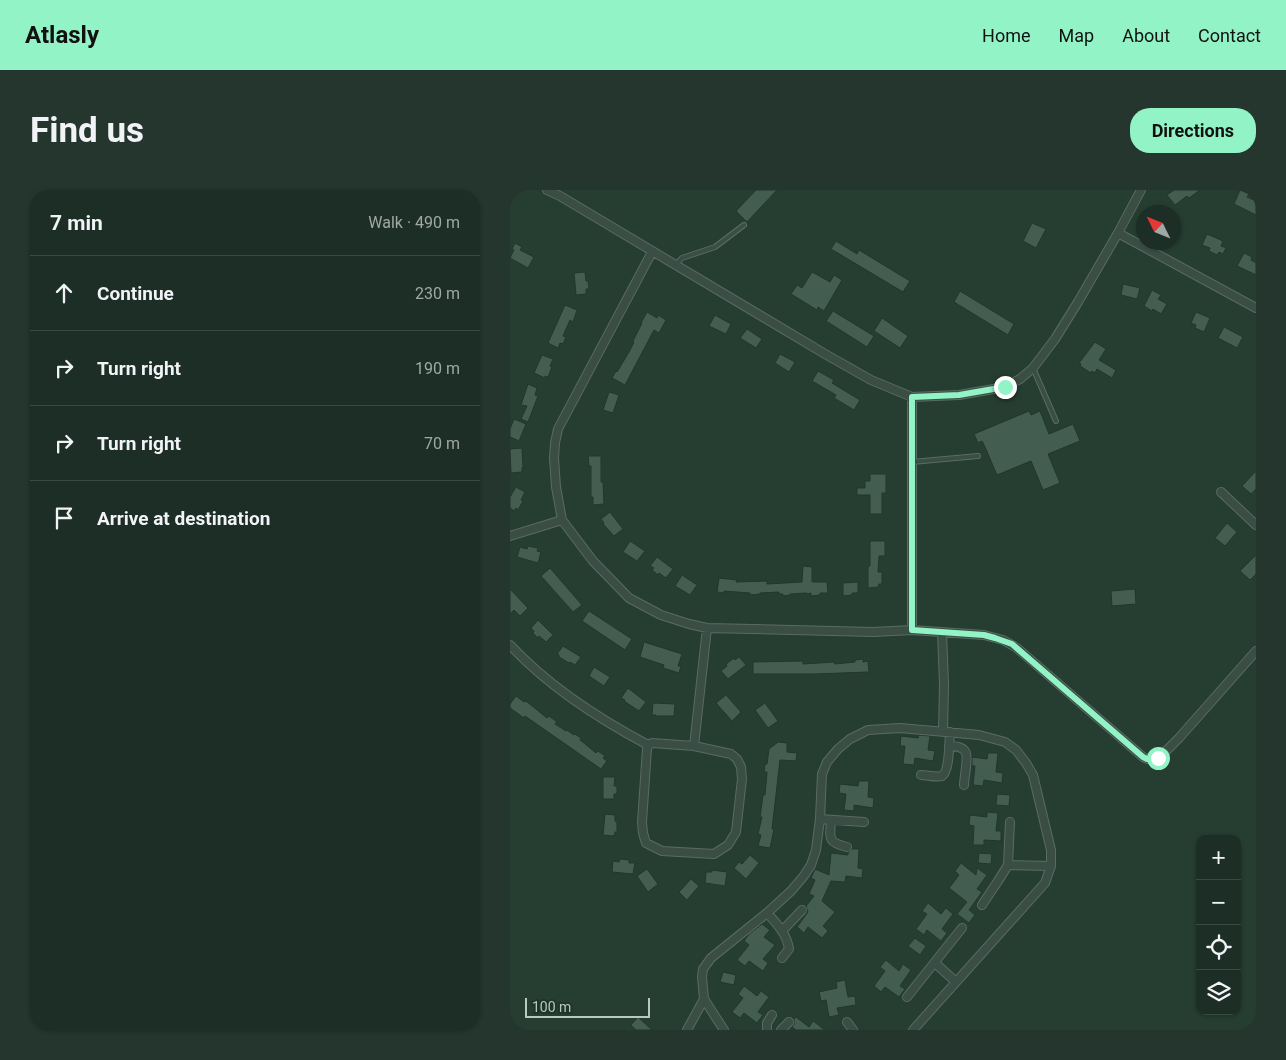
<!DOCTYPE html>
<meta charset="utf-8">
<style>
:root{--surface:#1c2e26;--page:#25362e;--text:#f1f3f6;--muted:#a0a8a7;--line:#3a4a43;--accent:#92f3c6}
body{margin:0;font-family:Roboto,sans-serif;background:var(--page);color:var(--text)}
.controls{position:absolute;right:15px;bottom:15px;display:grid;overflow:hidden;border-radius:10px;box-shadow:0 1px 4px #0004}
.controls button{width:45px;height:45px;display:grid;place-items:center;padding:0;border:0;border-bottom:1px solid var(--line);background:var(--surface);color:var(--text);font:25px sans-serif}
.compass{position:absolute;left:626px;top:15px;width:45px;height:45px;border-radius:50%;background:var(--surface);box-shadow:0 1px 4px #0004;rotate:313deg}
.scale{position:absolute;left:15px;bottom:12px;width:125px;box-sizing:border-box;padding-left:5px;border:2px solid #b7c9c1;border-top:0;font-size:14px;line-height:18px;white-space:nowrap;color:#b7c9c1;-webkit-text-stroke:4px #1f342a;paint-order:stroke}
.stop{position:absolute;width:15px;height:15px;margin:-11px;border:4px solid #92f3c6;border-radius:50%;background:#fff}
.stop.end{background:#92f3c6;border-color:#fff;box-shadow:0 1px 5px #0008}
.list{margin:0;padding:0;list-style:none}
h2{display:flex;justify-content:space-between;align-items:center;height:65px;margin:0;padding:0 20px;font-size:21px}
h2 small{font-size:16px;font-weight:400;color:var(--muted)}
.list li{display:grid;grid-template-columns:32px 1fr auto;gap:15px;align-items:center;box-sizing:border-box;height:75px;padding:0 20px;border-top:1px solid var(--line)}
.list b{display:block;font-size:19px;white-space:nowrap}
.list em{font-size:16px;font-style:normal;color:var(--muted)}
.icon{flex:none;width:28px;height:28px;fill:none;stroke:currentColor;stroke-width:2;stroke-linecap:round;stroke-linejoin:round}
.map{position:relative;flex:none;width:746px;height:840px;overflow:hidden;border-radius:20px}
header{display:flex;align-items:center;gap:30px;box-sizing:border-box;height:70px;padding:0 25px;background:var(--accent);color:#111}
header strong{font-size:24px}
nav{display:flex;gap:28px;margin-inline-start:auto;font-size:18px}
.intro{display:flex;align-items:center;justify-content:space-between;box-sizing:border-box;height:120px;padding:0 30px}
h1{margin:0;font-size:35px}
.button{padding:12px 22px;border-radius:20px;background:var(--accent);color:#111;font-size:18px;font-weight:700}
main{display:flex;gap:30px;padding:0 30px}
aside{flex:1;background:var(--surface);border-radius:20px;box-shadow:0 1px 4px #0004}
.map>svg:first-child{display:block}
.building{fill:#435d51;stroke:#21362c}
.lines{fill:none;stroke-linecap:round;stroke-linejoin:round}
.service-casing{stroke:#586c63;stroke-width:6}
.minor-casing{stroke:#586c63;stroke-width:10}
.service{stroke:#3a4e45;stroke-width:4}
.minor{stroke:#3a4e45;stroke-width:8}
.route{stroke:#92f3c6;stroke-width:6}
</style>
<header>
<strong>Atlasly</strong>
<nav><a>Home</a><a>Map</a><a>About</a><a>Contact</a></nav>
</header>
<div class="intro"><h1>Find us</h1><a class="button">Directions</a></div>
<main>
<aside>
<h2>7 min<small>Walk · 490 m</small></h2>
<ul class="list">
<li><svg class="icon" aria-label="ahead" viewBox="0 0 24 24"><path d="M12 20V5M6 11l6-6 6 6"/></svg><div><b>Continue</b></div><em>230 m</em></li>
<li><svg class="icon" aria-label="right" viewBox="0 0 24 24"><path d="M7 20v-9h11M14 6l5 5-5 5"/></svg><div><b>Turn right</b></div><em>190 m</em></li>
<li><svg class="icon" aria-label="right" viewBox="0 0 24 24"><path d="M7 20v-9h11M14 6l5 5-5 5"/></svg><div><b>Turn right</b></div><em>70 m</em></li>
<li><svg class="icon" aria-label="arrive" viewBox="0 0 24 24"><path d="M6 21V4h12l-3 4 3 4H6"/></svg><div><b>Arrive at destination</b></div></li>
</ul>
</aside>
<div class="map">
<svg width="746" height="840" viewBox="0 0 746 840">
<rect width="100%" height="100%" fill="#263e32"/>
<path class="building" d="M246,0H267L237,32L226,21Z
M664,0H690L679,8L677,6L665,15L657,5Z
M730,0L739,4L737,7L746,11V25L724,14Z
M522,33L536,39L526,58L513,51Z
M697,44L713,51L711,56L716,58L713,64L709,62L707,65L699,61L700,58L692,55Z
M326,51L347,64L349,60L400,91L393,102L321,59Z
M5,53L12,57L10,60L24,67L18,78L0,68L4,60L2,59Z
M734,63L742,67L741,70L746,73V85L727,76Z
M75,82L76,91H78L79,99H76V104L66,105L64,83Z
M302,82L320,92L324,85L332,90L314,121L308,117L307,120L281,104L287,95L292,98Z
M613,94L630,98L627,109L611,105Z
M642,100L651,105L648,109L657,114L651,124L643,119L642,121L634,116Z
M450,101L504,134L498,145L444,112Z
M55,115L67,120L63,132L60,130L53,146L56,147L53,154L50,153L48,158L38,153Z
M323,121L364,146L357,157L316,131Z
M137,122L147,128L148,125L156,130L149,143L144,140L115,195L102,188L106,181L107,182L119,162L124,152L123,151L132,133H131Z
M686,122L700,128L694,142L685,138L686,135L681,133Z
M205,125L221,134L216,144L199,136Z
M372,128L398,146L390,158L364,141Z
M714,137L733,147L727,158L708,148Z
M237,139L252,149L246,158L230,148Z
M585,152L596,159L589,170L606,180L602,188L587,179L585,183L582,181L581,183L570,176L571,174L569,173Z
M270,164L285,172L279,182L265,173Z
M32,165L43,169L40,176L42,177L38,187L35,186V188L24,183Z
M308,181L324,190L322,193L350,210L344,220L324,208L326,205L302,191Z
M18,194L27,198L25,205L28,206L18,232L11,229L17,216L11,215Z
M99,202L109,205L103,223L93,220Z
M519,221L521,225L530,221L539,244L563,234L570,251L538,264L550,293L533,300L521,271L487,285L475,257L472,251L468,253L464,244Z
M4,229L16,234L9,251L0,247V239Z
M12,258L13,277L12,278V282L1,283L0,259Z
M78,266H91V292H93L94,314L83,315V307H81V276H79Z
M746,281V299L741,304L732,296Z
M360,284H376V303H372V324H360V305H347V298H355V291H360Z
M6,297L15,302L11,310L13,311L8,320L6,318L4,321L0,318V307Z
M100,322L113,339L104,346L93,334L94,333L91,329Z
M717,333L727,342L715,356L705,348Z
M120,351L135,361L127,371L113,362Z
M360,351H375V366H369L368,382H372V394H369L368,397L358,398V376H360Z
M18,356L28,358L27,361L31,362L28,373L7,367L10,357L17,359Z
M746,365V384L740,390L730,381Z
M147,367L163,379L156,388L149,383L148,385L142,380L144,378L140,376Z
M293,376L302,377V392H317L318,403H310V405L301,406V403L297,404V403L280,404V405L273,406V404H269V402L250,403V404L240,405V403L214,401V403L207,402L209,388L227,390L226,392L257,391V394L292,392Z
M40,378L72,415L63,422L31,386Z
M172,385L187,395L180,405L165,396Z
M348,392V403H342V405L333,406V393Z
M0,399L18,418L10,426L4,420L0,424Z
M625,399L626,414L602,416L601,401Z
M79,421L122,449L115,460L72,431Z
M28,430L43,445L36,452L29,446L28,448L23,443L24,441L21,438Z
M134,452L172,464L168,476H171L169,483L153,478L154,475L130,467Z
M53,456L71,467L65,475L60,472L59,473L49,467V465L47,464Z
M229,467L236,475L218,489L211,481L217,476L216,474L224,468L225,470Z
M353,469V472L358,471L359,482L304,484H243V472L293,471V474L324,472L325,474L345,472V470Z
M84,477L100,487L94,496L79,486Z
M118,498L136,512L129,521L114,511L115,510L111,508Z
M216,505L231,522L222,531L206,513Z
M6,506L14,512L16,511L37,528L39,526L47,532L45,534L56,541L57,540L64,545L65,544L71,548L70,550L74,553L86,563L88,561L95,566L93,568L97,571L91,579L15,526L14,528L0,518V514Z
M143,513L165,514L164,526H146V525H142Z
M255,513L268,531L258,538L245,520Z
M409,545L420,546L418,560L425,561L423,571L405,568L404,575L393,574L395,556H390L391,546L408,548Z
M268,552L277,553V562L287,563L286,571L270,570L262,639H264L260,658L248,656L251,645L248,644L252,627H250L253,605H255L257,582H254L255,574H257L259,559Z
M478,563H488L486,582L493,583L492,593L474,590L473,596L463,595L465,576H462V567L477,569Z
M93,587H105L104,596H107V604H104V609H93Z
M349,591H359L358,607L364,608L363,618L344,615V621L334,620L336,604L329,603L330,594L348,596Z
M487,604L500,605L499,616L486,615Z
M477,622L488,623L486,641H491V651L474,650V655H463L464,636L459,635L460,625L477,627Z
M95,624L105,625V631L107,632V642H105L104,646L93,645Z
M342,659H349L348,678L353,679L352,688L336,686L335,692L321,691L312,711L325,722L313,736L318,741L312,748L298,737L294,743L287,737L298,722L296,716L304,706L299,704L305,690L301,688L305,679L319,685L321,663L338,665V663Z
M469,663L482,664L481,674L468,673Z
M240,665L249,673L236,689L224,678L229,672L232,674Z
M110,669L119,670V673H125L123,684L102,682L103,671L109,672Z
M451,673L466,685L467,678L477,685L467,699L472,702L459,720L465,725L459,733L447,724L457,712L439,698L449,685L445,681Z
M137,679L148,694L138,702L127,686Z
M202,680L217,682L215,696L195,693L196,682H202Z
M181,689L189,696L177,710L169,702Z
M418,713L431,724L436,718L443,724L432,739L437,743L431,751L417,740L414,745L406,739L417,724L412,721Z
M252,734L260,740L254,747L265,755L253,769L258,773L253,781L239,771L235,776L227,770L239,755L234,751L239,744Z
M405,748L416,756L410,765L398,756Z
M376,770L389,781L393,774L401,780L390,796L395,799L389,807L375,797L371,802L364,796L375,781L370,777Z
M213,782L226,785L224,795L210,792Z
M335,790L338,807L345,806L346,815L327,818L329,825L319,827L316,810L311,811L309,802L327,798L326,792Z
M234,796L247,806L251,801L259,807L248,822L253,825L247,833L234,823L230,828L222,822L233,808L228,804Z
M128,827L142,840H126L121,835Z
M286,827L299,837L303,831L315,840H286L282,837L284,834V829Z"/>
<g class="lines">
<g class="service-casing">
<path id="service" d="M166,74L172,68L205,57L234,35
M523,178L546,231
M402,272L468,266"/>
</g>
<g class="minor-casing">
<path id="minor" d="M37,0L50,6L315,164L361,190L402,207L449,205L495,197L510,189L523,178L545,149L568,112L608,43L631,0
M608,43L746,118
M142,62L48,239L45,253L44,268L46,297L52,330L83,371L119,408L151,425L179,434L197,438L363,442L402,440L474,445L493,450L507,458L633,567C638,570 644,570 649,568L669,548L746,461
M402,207V440
M711,302L746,335
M0,346L52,330
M432,442L434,495L433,541
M0,455C38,496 89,529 138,555L142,553L184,556L221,564L227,569L231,577L232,589L226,642L218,655L204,664L152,661L136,653L133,643L132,632L137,559L138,555
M184,556L197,438
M439,556C444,556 451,556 455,561C459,566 454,588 454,595
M411,585C417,585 426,588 432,586C440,581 439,551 440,542
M310,629L354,632
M321,630C320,649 317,652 337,657
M498,675L541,676
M472,715L488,691L498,675L500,632
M257,723C267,734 277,744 279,759L272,768
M272,741L292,720
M425,773L446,792
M397,807L452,738
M337,832L343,840
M177,840L194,809
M214,840L194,809L192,787L193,779L201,768L257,723L281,701L293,687L301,675L306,660L310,629L312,584L317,572L328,559L340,549L358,540L390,538L469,545L495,552L506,560L516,573L523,585L541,660V676L535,693L403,840
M257,840V833L262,825
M271,840L279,832"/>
</g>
<use href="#service" class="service"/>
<use href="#minor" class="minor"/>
</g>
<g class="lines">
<path class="route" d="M495,197L449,205L402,207V440L474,445L485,448L502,454L633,567C637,570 644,570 648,568"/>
</g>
</svg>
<div class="controls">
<button>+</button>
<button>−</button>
<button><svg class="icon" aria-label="locate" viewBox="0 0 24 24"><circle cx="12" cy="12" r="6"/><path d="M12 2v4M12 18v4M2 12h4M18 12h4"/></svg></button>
<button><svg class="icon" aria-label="layers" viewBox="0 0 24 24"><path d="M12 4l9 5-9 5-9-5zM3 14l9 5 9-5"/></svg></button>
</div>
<svg class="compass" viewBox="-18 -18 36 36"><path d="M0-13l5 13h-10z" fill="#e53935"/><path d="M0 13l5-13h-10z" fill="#a0a8a7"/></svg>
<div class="scale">100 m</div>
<div class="stop" style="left:648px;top:568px"></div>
<div class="stop end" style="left:495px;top:197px"></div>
</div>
</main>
